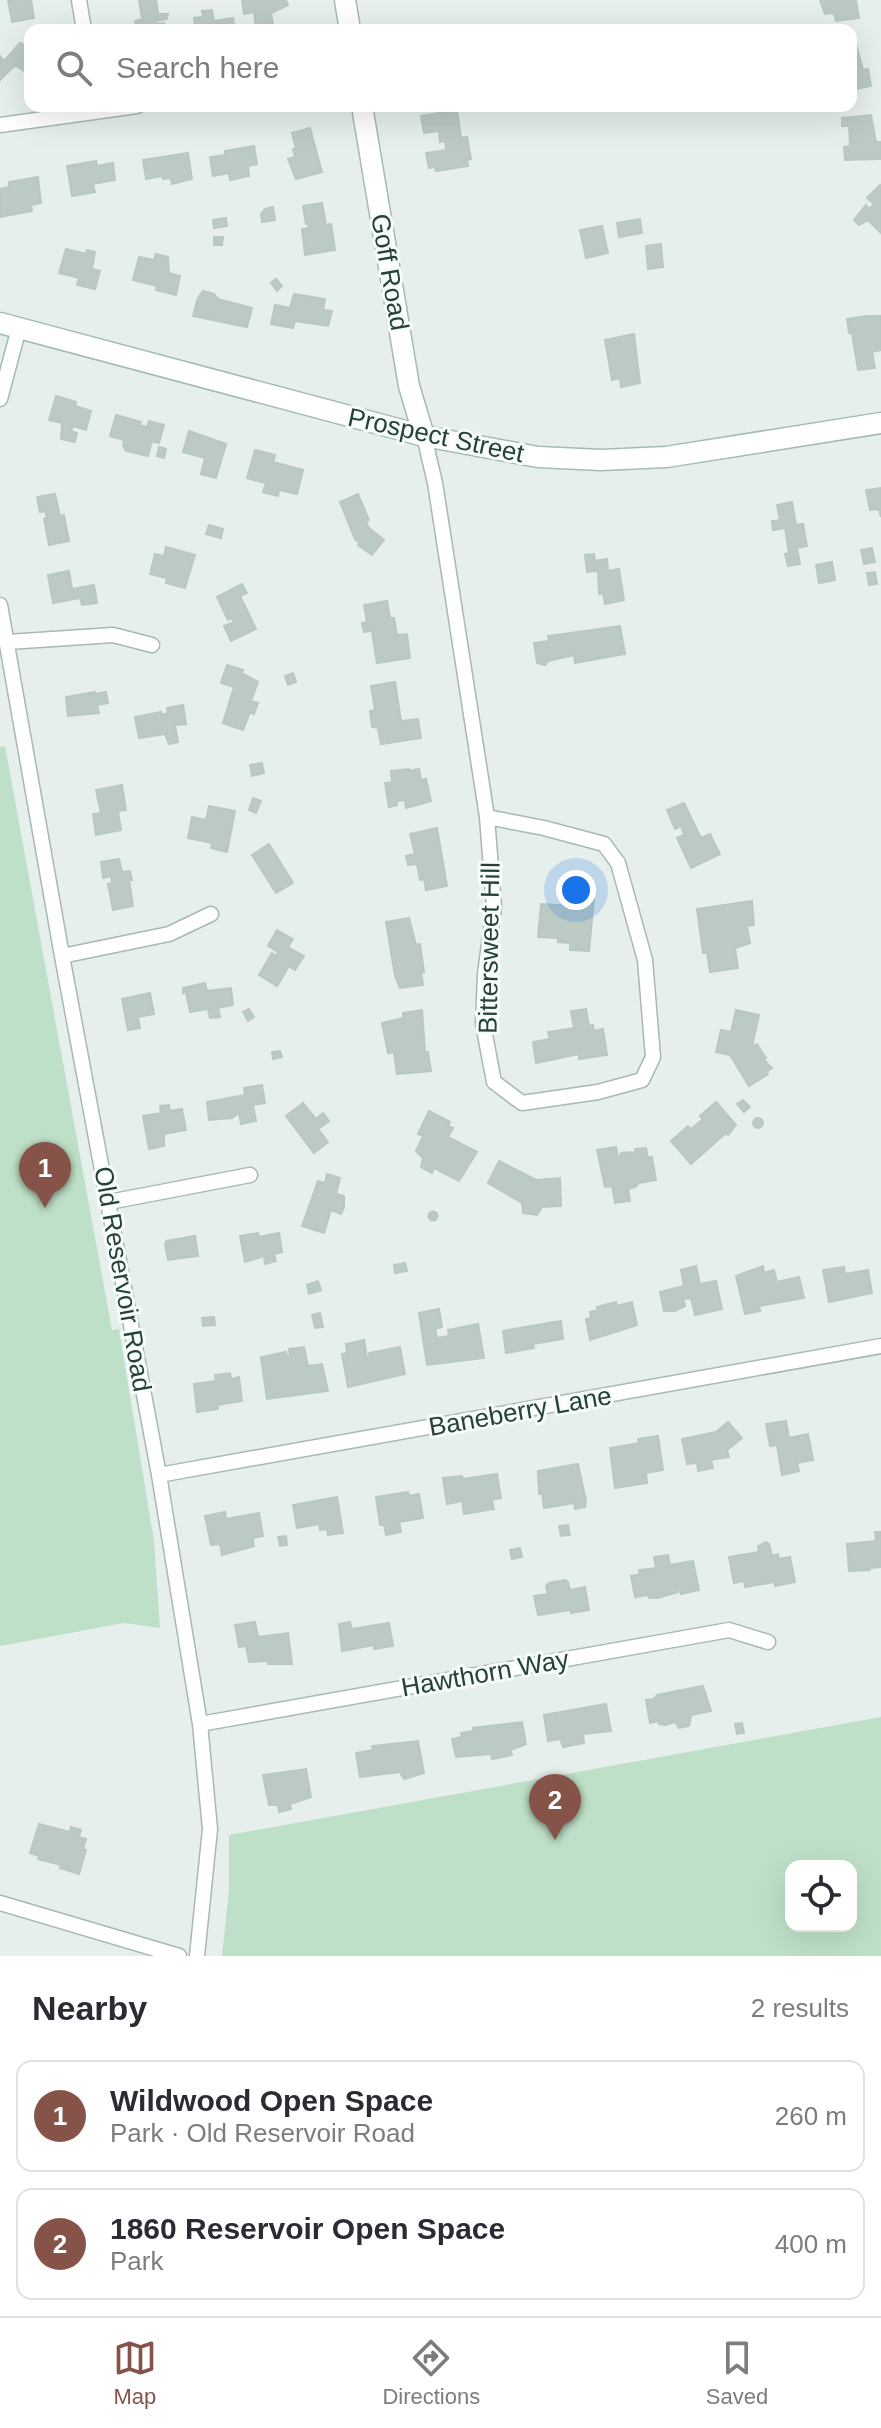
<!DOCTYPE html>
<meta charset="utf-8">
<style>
:root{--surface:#fff;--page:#f7f7f7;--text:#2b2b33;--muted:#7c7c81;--line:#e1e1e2;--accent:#855347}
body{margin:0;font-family:Helvetica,sans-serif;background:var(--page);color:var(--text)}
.controls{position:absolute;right:24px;bottom:24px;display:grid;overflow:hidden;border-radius:16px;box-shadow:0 8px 32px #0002}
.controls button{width:72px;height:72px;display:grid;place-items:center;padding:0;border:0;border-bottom:2px solid var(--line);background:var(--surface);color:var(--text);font:40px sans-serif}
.you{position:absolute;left:576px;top:890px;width:28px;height:28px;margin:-20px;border:6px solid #fff;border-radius:50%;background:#1a73e8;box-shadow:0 0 0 12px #1a73e833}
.badge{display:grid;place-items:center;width:52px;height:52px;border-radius:50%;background:var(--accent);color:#fff;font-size:26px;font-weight:700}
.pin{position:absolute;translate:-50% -66px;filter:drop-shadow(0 2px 4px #0008)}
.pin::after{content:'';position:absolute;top:42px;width:28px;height:24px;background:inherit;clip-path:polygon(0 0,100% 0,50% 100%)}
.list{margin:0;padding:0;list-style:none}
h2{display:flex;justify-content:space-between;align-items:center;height:104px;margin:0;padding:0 32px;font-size:34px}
h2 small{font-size:26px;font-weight:400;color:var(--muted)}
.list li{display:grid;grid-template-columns:52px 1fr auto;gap:24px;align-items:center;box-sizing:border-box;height:112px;margin:0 16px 16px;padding:0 16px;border:2px solid var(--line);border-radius:16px}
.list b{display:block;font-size:30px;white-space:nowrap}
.list p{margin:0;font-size:26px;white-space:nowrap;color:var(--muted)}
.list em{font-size:26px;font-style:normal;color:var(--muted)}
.icon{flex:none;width:44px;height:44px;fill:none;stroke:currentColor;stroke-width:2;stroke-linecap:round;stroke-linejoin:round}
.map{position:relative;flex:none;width:881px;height:1956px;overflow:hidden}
.search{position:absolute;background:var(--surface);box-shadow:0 8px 32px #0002;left:24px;right:24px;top:24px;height:88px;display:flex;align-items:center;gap:20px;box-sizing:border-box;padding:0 28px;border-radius:16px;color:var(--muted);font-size:30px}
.sheet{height:360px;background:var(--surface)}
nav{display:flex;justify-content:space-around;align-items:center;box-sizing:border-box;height:112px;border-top:2px solid var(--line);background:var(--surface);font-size:22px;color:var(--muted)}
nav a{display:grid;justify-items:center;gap:4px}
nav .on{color:var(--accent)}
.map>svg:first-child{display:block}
.green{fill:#bfe0c8;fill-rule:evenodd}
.building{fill:#bbcac4;stroke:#b8c9c2;stroke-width:2}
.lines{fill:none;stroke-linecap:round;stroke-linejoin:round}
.street-casing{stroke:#a8b8b2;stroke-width:17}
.secondary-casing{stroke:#a4bbb3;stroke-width:23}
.street{stroke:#fff;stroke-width:14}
.secondary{stroke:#fff;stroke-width:20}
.labels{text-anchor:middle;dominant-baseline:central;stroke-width:6;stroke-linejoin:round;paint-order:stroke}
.street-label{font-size:26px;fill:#24423a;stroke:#f7fbf9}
</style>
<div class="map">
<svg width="881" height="1956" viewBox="0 0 881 1956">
<rect width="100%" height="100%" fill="#e6efeb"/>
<path class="green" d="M5,746L112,1330L119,1329L154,1541L160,1628L124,1623L0,1646V747Z
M881,1717V1956H222L229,1889V1835ZM791,1866H851V1926H791Z"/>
<path class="building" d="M8,0H31L34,18L12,22Z
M139,0H156L158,12L155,14H168L167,19L156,21V24L164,23L165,30H137L135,21L142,19Z
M242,0H286L288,5L271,13L274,30H256L254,12L244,14Z
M820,0H856L859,18L836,21L834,13L825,14Z
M212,10L214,21L233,18L235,30H187L186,26L195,25L194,18L203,17L202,11Z
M29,41L30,75L15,65L0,80V56L4,61L20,43L27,45Z
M856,44L863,70L868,69L871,86L851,90V45Z
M457,110L461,138L467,137L471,159L467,160L468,166L436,171L435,167L429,168L426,153L446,150L445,141L440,142L439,131L424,133L421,116Z
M871,115L876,142H881V159L845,160L844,147L850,146L849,126H842V118Z
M310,128L322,172L296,179L288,159L295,157L293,149H296L292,133Z
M254,146L257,164L248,166L249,176L230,180L229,173L213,176L210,157L225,155V151Z
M188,153L192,179L172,184L171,178L163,179L162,176L146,179L143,160Z
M96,161L97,166L113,163L115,180L93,184L95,192L72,196L67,166Z
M38,177L41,203L31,205L32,211L0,217V189L9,187V182Z
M880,185L881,186V233L868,220L859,225L854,220L866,205L869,209L874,204L867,198Z
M322,203L326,225L331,224L335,250L305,255L302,229L309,228L308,224H306L303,206Z
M273,207L275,220L262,222L261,214L265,209Z
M226,218L227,226L214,228L213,220Z
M640,219L642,233L619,237L617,223Z
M602,226L608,253L586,258L580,230Z
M214,237H223L222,245H214Z
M661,244L663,267L648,269L646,246Z
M66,249L86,254L87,250L95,252L92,269L100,271L95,289L77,285L79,278L59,273Z
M156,254L168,257L169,273L180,276L176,295L156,290L157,286L133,280L139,257L154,260Z
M276,279L282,286L277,291L271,283Z
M203,291L214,294L218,299L252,308L247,327L193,316L198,298Z
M294,294L325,299L323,310L332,311L328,326L295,321L293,328L271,324L275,305L290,308Z
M867,316H881V350L872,352L875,368L858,370L852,333H849L847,319Z
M634,334L640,383L621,387L620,378L612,380L605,340Z
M56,396L76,402L75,406L91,411L86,430L73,426L71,431L77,433L75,442L61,439L62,423L49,420Z
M116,415L141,422L140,425L147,427L149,421L164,425L159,443L152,441L148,456L126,451L123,445L124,440L110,436Z
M189,431L226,444L216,478L201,474L205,458L183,452Z
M159,447L166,449L164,458L157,456Z
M255,450L275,455L273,462L303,470L297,494L279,490L278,496L263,492L266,483L247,478Z
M881,488V517L879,509L870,510L866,490Z
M55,494L60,516L64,515L69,541L49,545L44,519L47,518L45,511L40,512L37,497Z
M358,494L369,520L366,522L369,528L384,540L372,555L358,545L359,542L355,539L340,502Z
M792,502L796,525L803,524L807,546L797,548L800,564L788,566L785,554L789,553L785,528L773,530L772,521L780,520L777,505Z
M209,525L223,529L221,538L206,534Z
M166,547L195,555L185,588L166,583L167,578L150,574L155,554L164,556Z
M872,548L875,562L864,564L861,550Z
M594,554L595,561L607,559L608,571L619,569L624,600L605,604L603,593L599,594L598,571L587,572L585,555Z
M832,562L835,580L819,583L816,565Z
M69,571L72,589L94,585L97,603L82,605L80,598L53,603L48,575Z
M875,572L877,584L869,585L867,573Z
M242,584L247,593L240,596L256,629L231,641L224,626L234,622L232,618L228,620L217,597Z
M387,601L390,618H394L397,635L407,634L410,658L377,663L372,631L364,632L362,623L367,622L364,605Z
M620,626L625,654L575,663L574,655L548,661L545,665L537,663L534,643L549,641L548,636Z
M227,665L243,670L242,673L258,682L251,701L258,703L254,714L250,712L243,730L223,723L234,687L221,683Z
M293,673L296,682L288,685L285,676Z
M395,682L401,721L418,719L421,738L381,744L378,728L372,727L370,711L375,710L371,686Z
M95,692V694L106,692L108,703L97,705L99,713L68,716L66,697Z
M183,705L186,724L175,725L178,742L169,744L165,734L139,738L135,717L161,712V715L168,713L167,708Z
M262,763L264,773L252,776L250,765Z
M409,769V771L419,769L421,780L426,779L431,801L406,808L405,800L397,801V805L389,807L385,783L392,782L391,771Z
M122,785L126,810L118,811L121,830L96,835L93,814L101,813L96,790Z
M253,798L261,801L256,813L249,810Z
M684,803L701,838L710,834L720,854L691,868L677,838L684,835L681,826L675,829L667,810Z
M209,806L235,811L227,852L211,848L212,843L188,838L192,817L206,820Z
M437,828L447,886L426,890L424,879L420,880L417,864L408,865L406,856L415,854L410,834Z
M269,844L293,883L276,893L252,855Z
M119,859L122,872L130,871L132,880H129L133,906L113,910L108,884L112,883L111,876L103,878L101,862Z
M577,897L594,899L589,951L570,950V943L558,942V938L538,937L541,904L576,906Z
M752,901L754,925L747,926L750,943L735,948L738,968L710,972L707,953H703L697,909Z
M409,918L416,945L420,944L424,972H421L423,985L400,988L395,976L386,922Z
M277,930L293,939L288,947L304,956L295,970L289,966L277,986L259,975L272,953L276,956L278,952L268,946Z
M205,983L207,991L231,988L233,1005L218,1008L220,1017L210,1018L208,1009L190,1012L186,992L183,993V988Z
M150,993L154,1014L138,1017L140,1028L128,1030L122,999Z
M249,1009L254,1017L248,1021L243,1012Z
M586,1009L589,1026L593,1025L594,1031L603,1029L607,1055L579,1059V1054L536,1063L533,1042L550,1039L548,1032L574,1028L571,1011Z
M422,1010L425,1052H428L431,1071L397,1074L394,1052L388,1053L382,1023L403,1018V1013Z
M736,1010L759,1015L752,1047L757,1044L766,1058L763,1059L772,1068L766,1072L768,1074L749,1086L730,1055L716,1052L721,1030L731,1032Z
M280,1051L282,1057L273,1059L272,1052Z
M262,1085L265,1103L253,1105L256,1121L241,1124L239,1113L232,1118L209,1120L207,1102L245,1095L244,1088Z
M743,1100L750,1107L744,1112L737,1104Z
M716,1102L736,1125L728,1135L726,1133L691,1164L671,1141L688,1126L691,1129L703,1119L700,1116Z
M303,1103L316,1119L323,1113L329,1121L318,1129L328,1142L314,1153L286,1116Z
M169,1105L170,1111L182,1109L186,1130L164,1134V1146L149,1149L143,1116L161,1113L160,1106Z
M429,1111L450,1122L448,1126L453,1128L448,1137L477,1152L459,1181L434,1168L432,1173L421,1167L423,1158L416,1151L423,1136L418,1134Z
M753 1123a5 5 0 1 1 10 0a5 5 0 1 1-10 0Z
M616,1147L618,1157L621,1156V1153L636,1152L635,1149L646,1148L648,1158L652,1157L656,1180L639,1183L635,1187L628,1189L630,1201L615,1203L612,1186L605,1187L597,1150Z
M499,1161L536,1180L560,1178L561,1206L542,1207L537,1215L523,1213L522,1203L488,1183Z
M327,1174L340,1178L336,1194L344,1196V1207L341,1214L331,1210L324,1233L302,1226L318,1181L325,1183Z
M428.5 1216a4.5 4.5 0 1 1 9 0a4.5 4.5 0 1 1-9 0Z
M258,1233L259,1237L279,1233L282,1252L274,1254L276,1261L265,1264L264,1256L245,1262L240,1236Z
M195,1236L198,1256L168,1260L165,1244H167L166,1241Z
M405,1263L407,1271L395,1273L394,1265Z
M696,1266L700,1284L716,1281L722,1309L695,1315L691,1298L683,1299L685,1306L675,1311H664L660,1292L684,1286L681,1270Z
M763,1266L764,1273L774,1270L777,1282L799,1277L804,1298L759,1306L760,1311L745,1314L736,1276Z
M844,1267L845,1274L868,1270L872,1293L829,1302L823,1270Z
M318,1281L321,1290L309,1294L307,1285Z
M616,1302L617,1306L632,1302L637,1325L590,1340L586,1319L591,1318L590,1312L598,1310L597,1307Z
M439,1309L442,1327L435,1329L437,1338L449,1336L448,1330L478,1324L484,1358L427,1365L419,1313Z
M320,1313L323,1327L315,1328L312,1315Z
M214,1317L215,1325L203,1326L202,1318Z
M561,1321L563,1339L533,1344L534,1348L506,1353L503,1331Z
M364,1340L367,1358H370L369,1353L400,1347L405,1374L348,1387L342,1354L347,1353L346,1344Z
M304,1347L308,1366L322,1364L328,1391L267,1399L261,1357L286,1352L287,1356H290L289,1349Z
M230,1373L231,1379L239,1377L242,1401L217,1405L218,1409L197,1412L194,1384L216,1381L215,1375Z
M786,1421L789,1438L808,1434L813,1460L797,1463L799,1471L782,1475L777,1445L770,1446L766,1424Z
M728,1422L742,1438L727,1450L729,1457L711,1460L713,1468L698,1471L697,1463L687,1464L682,1439L716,1432Z
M658,1436L663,1470L646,1473L647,1483L615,1488L610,1448L639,1443L638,1439Z
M578,1464L586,1501L585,1507L575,1509L574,1503L544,1508L542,1493L539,1494L538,1471Z
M497,1474L501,1498L492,1500L494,1509L464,1514L462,1501L447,1504L443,1478L462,1476L463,1479Z
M408,1492L409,1496L419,1494L423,1518L399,1522L401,1532L386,1535L384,1525H380L376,1497Z
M337,1497L343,1533L328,1535L327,1529L320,1530L319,1524L297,1528L293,1505Z
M225,1512L226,1519L259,1513L263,1536L253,1538L254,1546L222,1555L220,1544L211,1545L205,1516Z
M568,1525L570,1535L561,1536L559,1526Z
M875,1532H881V1567L870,1568V1570L849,1571L847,1544L876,1541Z
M286,1536L287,1545L280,1546L278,1537Z
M766,1542L769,1544L772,1556L778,1554L779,1559L790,1557L795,1582L775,1586V1582L745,1587L744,1581L734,1583L729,1557L759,1552L758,1546Z
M520,1548L522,1557L512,1559L510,1550Z
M668,1555L670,1565L693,1561L699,1590L681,1594L680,1589H677L678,1592L658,1598H649L648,1595L635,1597L631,1576L640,1574L639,1570L656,1568L654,1557Z
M565,1580L568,1582L570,1590L585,1587L589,1610L571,1613L570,1610L538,1615L534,1596L548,1594L546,1586L549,1583Z
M255,1622L258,1637L288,1633L292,1664H268V1661L249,1662L246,1646L239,1647L235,1625Z
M350,1622L352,1629L389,1623L393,1646L374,1649V1645L342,1651L339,1624Z
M703,1686L711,1711L691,1715L689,1726L679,1728L675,1722L665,1725L659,1724V1721L650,1723L646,1700L654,1699L657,1695Z
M606,1704L611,1731L583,1734L584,1743L563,1747L560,1739L548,1741L544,1715Z
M522,1722L526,1744L510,1750L512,1755L492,1759L491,1754L456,1757L452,1739L462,1737L461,1733L473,1731V1728Z
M742,1723L744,1733L737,1734L735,1724Z
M418,1741L424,1773L404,1779L400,1772L360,1777L356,1753L373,1750L372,1746Z
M306,1769L311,1797L290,1804L291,1809L279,1812L278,1805H269L263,1775Z
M39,1824L70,1832L71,1827L81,1830L79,1837L86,1839L83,1849L86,1850L79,1874L60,1868L61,1865L38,1859L39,1856L30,1853Z"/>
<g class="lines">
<g class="street-casing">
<path id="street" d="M79,0L84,30
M0,125L137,106
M0,399L19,328
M424,436L435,483L487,817
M0,605L62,956L159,1475L200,1724L210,1829L197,1956
M8,642L113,635L152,645
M487,817L544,828L604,844L618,863L645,960L653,1057L642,1080L598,1092L522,1103L494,1082L483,1024L485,974L494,907Z
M62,956L169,934L211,914
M109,1202L250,1175
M159,1475L881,1346
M200,1724L729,1630L768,1642
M0,1903L179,1956"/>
</g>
<g class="secondary-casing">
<path id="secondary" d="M345,0L350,30
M362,106L409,386L424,436
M0,323L424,436L538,457L601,460L666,457L881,423"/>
</g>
<use href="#street" class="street"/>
<use href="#secondary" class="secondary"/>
</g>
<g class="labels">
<g class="street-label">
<text transform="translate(390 272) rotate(80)">Goff Road</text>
<text transform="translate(436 435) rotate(12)">Prospect Street</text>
<text transform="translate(489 948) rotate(-89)">Bittersweet Hill</text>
<text transform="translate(123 1279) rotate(80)">Old Reservoir Road</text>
<text transform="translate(520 1411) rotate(-10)">Baneberry Lane</text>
<text transform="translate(485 1673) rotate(-10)">Hawthorn Way</text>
</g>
</g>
</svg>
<div class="controls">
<button><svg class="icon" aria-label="locate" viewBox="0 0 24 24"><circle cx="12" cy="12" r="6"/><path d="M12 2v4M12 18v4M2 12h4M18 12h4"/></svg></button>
</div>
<div class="you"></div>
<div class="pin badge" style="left:45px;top:1208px">1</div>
<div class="pin badge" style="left:555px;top:1840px">2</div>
<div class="search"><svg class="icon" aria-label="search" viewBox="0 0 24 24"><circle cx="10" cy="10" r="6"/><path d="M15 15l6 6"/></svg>Search here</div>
</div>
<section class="sheet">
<h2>Nearby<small>2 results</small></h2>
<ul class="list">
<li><span class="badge">1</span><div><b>Wildwood Open Space</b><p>Park · Old Reservoir Road</p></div><em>260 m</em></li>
<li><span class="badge">2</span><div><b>1860 Reservoir Open Space</b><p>Park</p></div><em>400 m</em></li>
</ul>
</section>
<nav>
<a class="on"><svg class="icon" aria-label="map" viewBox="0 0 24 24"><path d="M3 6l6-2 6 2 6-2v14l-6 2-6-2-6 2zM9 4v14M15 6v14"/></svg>Map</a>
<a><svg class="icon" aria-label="directions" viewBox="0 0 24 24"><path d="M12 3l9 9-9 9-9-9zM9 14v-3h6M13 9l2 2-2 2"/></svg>Directions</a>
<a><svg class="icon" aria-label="saved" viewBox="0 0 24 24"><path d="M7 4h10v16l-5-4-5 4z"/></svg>Saved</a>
</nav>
